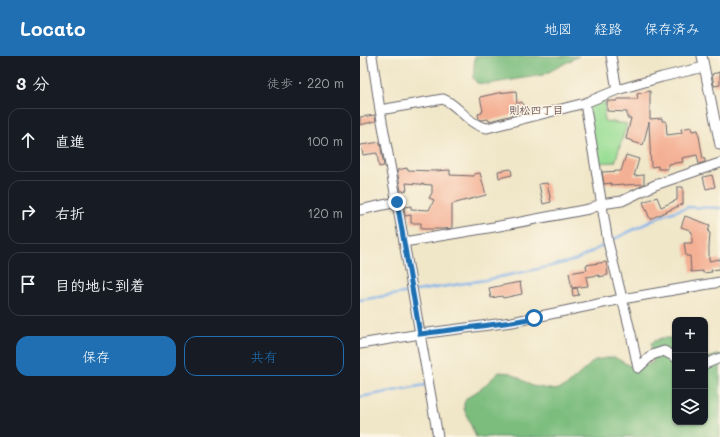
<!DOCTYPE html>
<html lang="ja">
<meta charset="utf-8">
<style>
:root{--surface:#171b24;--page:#20242c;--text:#f1f3f6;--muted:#9ea1a6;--line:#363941;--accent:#1f6fb2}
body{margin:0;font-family:Mali,"Klee One",sans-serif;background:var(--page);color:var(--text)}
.controls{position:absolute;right:12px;bottom:12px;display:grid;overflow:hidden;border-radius:8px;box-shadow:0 1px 3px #0004}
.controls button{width:36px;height:36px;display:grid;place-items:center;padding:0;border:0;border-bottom:1px solid var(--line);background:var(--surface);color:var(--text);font:20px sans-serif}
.stop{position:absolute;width:12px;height:12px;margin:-9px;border:3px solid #1f6fb2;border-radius:50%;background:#fff}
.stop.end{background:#1f6fb2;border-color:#fff;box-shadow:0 1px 4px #0008}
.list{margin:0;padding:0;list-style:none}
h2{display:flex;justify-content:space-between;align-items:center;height:52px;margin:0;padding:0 16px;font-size:17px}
h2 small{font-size:13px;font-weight:400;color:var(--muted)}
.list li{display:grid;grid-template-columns:26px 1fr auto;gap:12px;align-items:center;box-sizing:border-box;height:64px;margin:0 8px 8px;padding:0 8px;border:1px solid var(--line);border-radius:12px}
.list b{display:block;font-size:15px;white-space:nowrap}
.list em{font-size:13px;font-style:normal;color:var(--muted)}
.actions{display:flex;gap:8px;padding:12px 16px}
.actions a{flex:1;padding:9px 0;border:1px solid var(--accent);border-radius:12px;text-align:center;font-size:14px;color:var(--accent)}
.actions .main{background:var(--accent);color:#fff}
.icon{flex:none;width:22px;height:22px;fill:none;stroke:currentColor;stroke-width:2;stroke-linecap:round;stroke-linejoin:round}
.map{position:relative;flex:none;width:360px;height:381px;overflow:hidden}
header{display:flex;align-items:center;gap:24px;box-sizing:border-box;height:56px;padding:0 20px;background:var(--accent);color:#fff}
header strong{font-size:19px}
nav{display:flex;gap:22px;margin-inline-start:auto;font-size:14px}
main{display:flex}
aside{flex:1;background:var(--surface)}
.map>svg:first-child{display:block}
.green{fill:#9ade95;stroke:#5e8068}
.forest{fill:#7bbd7e;stroke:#4e705c}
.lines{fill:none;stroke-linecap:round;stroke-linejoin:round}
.stream{stroke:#7bafe9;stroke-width:2.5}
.building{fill:#f4b094}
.minor-casing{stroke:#6a676c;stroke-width:11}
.minor{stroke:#fff;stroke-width:9}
.route{stroke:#1f6fb2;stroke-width:5}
.labels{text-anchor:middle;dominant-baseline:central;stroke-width:3;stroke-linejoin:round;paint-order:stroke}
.neighbourhood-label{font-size:11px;font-weight:bold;fill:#6c545a;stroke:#fcf5e5}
</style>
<header>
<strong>Locato</strong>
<nav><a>地図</a><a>経路</a><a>保存済み</a></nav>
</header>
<main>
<aside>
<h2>3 分<small>徒歩 · 220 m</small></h2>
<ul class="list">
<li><svg class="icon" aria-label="ahead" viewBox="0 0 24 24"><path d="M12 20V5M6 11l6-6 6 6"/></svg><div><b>直進</b></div><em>100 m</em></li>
<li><svg class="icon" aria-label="right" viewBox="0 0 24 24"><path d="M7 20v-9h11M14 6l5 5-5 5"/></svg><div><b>右折</b></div><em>120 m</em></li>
<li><svg class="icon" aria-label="arrive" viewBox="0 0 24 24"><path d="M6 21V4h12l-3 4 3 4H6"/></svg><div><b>目的地に到着</b></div></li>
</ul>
<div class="actions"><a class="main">保存</a><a>共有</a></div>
</aside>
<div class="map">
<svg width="360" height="381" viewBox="0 0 360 381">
<rect width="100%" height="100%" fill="#fcf5e5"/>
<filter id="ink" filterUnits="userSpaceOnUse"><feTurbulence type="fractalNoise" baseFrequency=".025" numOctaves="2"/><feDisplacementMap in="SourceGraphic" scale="8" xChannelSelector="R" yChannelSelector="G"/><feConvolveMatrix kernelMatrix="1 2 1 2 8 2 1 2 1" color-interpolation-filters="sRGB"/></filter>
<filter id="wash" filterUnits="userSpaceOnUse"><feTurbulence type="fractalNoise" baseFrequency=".012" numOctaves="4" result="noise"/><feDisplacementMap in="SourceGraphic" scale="16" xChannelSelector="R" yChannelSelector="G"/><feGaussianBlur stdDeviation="0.9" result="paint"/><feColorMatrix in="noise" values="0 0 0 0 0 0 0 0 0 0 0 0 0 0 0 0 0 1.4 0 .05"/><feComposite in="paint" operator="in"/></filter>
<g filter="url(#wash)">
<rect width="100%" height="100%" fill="#f0e6c8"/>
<path class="green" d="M245,43L244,65L267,68L255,106L236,107L227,48Z"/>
<path class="forest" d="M115,0H219L183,19L128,28L117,27L113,22Z
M301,282H313L315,284V366H345V302L352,301L360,298V381H116L104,353V347L107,342L122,332L139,316L151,317L172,330L196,334L206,330L235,304L254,301L274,312L293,307L291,287Z"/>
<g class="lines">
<path class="stream" d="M250,185L304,159L328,151L360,152
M0,244L125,224L187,211L216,204L246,188
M0,341L65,329"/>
</g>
<g id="blocks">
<path class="building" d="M360,16V29L354,30L352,18Z
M156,35L157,48L162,46L165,51L167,50L169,55L129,65L128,63L121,64L119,63L118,58L122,57V55H123L120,41L138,37Z
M290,35V63L302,62V65H306L307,79L322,77L321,73L331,71L332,75L338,74L343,103H345V106L339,108L337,99L322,102L323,106L308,108V113H298V110L291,111L289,66L283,89L273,86V85L266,83L271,62H267V56L247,55V45H257V43H278L277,38Z
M15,59L16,65L0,69V61Z
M20,86L24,110L19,111L17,97L3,99L1,89Z
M266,99L279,103L274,120L284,119V128L264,129V128L251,129V127L244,128L242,116L261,115Z
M47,112V114L74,115L90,114V119L114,120V118L120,117L126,139L92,148V172L84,173H61V167H51V159L45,160L44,151L51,150V153L69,154L74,144L69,142L72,137V129L46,127L47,134L41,135L37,114Z
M151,113L152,119L139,122L138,115Z
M352,119L355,131L346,133L343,121Z
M187,127L191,146L183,148L179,128Z
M317,131H323V148L290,163L283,146L297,141L301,151L317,144Z
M325,160L350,169L348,176L350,177L349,191V205L360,203V213L351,214L352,216L343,217V215L331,216L330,200H326L324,187H332V176L330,175V174L321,171Z
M246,206L248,219L239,221V219L226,221L228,230L212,232L209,217L227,214L226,209Z
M160,226L162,238L143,242L142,240L131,242L129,232Z
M217,232L219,239L213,240L212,233Z"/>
</g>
</g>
<g filter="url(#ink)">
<use href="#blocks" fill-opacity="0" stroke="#6a676c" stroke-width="1"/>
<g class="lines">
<g class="minor-casing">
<path id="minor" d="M12,0L20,54L44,186L78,381
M251,0L257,34
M342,0L360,89
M225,47L248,186L271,278L278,312L292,299L304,295L315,301
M20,54L83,43C99,49 109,70 127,72L225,47L257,34L302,21L344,11
M0,154L37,146
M44,186L134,171L229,153L241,148L262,145L295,129L360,107
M0,288L60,278L152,266L262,243L360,226
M345,308L360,302"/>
</g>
<use href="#minor" class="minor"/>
</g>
</g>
<g class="lines" filter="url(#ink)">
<path class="route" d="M37,146L60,278L152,266L174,262"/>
</g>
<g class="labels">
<g class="neighbourhood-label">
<text x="176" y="53">則松四丁目</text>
</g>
</g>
</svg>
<div class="controls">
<button>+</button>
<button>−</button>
<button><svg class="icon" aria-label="layers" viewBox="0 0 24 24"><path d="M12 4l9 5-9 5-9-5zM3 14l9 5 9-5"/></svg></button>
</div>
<div class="stop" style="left:174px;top:262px"></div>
<div class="stop end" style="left:37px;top:146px"></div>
</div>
</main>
